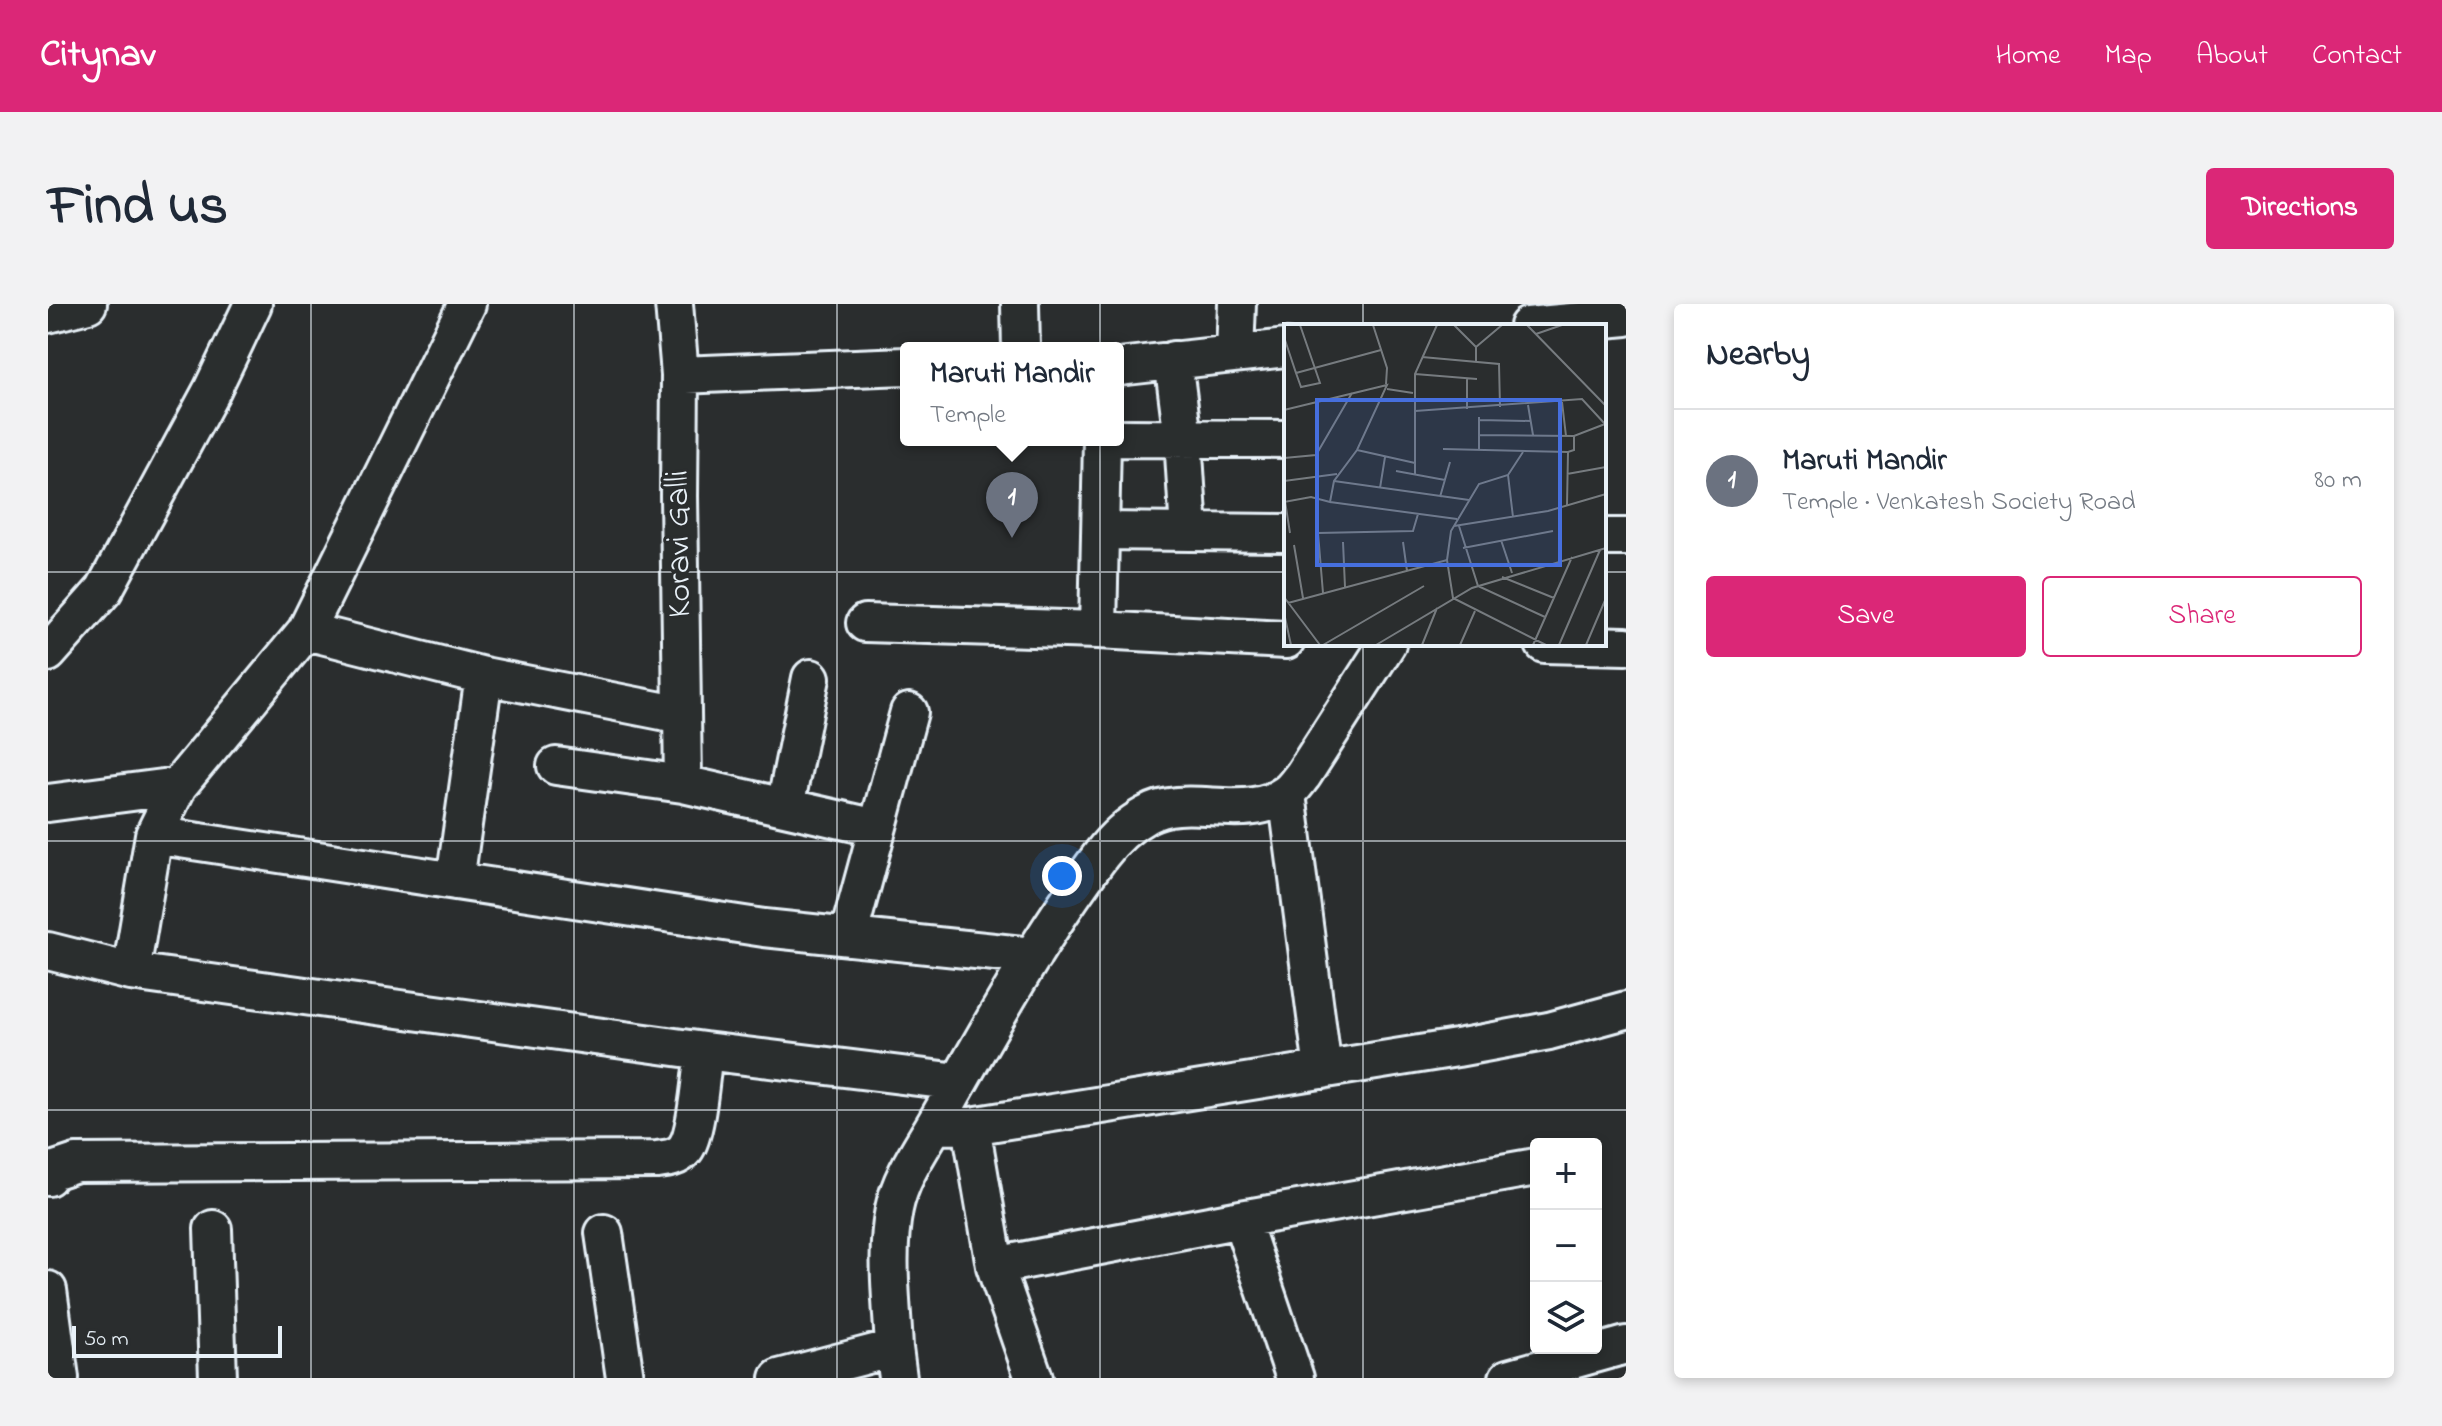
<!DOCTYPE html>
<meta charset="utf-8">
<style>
:root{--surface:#fff;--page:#f2f2f3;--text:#1f2937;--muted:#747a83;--line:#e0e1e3;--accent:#db2777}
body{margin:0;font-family:"Indie Flower",sans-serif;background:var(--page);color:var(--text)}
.controls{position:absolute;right:24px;bottom:24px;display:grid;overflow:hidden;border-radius:8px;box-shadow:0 4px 12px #0003}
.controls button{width:72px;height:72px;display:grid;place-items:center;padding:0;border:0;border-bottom:2px solid var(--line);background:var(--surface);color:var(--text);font:40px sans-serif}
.scale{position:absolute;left:24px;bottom:20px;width:210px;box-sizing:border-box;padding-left:8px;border:4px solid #e8f1f8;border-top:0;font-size:22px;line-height:28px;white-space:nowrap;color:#e8f1f8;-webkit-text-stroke:6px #2a2d2e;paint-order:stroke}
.you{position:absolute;left:1014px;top:572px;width:28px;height:28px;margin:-20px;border:6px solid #fff;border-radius:50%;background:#1a73e8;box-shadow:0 0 0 12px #1a73e833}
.badge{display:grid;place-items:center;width:52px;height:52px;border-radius:50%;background:var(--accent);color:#fff;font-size:26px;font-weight:700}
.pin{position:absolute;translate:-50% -66px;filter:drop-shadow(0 2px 4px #0008)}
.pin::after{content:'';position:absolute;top:42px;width:28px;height:24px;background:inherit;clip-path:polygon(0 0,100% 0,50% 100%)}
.popup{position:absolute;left:852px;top:38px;width:224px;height:104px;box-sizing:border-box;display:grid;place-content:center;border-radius:8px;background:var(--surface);filter:drop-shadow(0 2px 6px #0005);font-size:26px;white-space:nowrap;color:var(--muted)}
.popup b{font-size:30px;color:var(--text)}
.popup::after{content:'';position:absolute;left:50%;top:100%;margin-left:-16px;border:16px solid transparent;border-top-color:var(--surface)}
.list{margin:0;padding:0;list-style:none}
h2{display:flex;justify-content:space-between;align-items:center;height:104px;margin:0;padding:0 32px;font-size:34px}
h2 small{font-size:26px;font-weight:400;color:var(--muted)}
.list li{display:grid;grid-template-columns:52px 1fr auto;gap:24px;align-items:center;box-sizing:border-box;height:144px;padding:0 32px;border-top:2px solid var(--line)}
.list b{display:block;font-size:30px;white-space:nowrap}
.list p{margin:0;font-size:26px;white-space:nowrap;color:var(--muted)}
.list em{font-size:26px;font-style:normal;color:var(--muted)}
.actions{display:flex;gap:16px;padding:24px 32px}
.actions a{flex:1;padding:18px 0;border:2px solid var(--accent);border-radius:8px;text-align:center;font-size:28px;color:var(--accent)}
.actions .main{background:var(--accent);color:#fff}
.icon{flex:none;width:44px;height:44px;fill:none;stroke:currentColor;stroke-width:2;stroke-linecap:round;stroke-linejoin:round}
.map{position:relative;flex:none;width:1578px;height:1074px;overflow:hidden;border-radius:8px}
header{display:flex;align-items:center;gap:48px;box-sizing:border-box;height:112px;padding:0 40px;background:var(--accent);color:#fff}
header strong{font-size:38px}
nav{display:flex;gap:44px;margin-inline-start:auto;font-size:28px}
.intro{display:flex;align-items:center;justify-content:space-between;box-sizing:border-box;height:192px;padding:0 48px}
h1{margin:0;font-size:56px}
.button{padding:20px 36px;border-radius:8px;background:var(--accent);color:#fff;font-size:28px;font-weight:700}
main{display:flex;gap:48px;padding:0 48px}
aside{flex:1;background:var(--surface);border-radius:8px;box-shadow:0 4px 12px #0003}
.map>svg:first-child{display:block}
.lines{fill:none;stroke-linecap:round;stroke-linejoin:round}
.minor-casing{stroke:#e8f1f8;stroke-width:42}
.minor{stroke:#2a2d2e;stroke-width:36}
.grid{fill:none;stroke:#e8f1f8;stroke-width:2;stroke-opacity:0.55}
.labels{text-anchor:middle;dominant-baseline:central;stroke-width:6;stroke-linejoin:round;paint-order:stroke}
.street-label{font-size:34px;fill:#e8f1f8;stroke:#2a2d2e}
.inset-road{fill:none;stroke:#767b7f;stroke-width:2}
.view{fill:#466fde;fill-opacity:0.15;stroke:#466fde;stroke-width:4}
.inset-edge{fill:none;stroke:#e8f1f8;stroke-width:4}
</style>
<header>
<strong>Citynav</strong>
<nav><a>Home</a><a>Map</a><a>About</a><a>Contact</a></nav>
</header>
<div class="intro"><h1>Find us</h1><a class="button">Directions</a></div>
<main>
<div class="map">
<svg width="1578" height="1074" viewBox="0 0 1578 1074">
<rect width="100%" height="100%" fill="#2a2d2e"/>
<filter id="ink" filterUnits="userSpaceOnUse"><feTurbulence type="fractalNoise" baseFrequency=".0125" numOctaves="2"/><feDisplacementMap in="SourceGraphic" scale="16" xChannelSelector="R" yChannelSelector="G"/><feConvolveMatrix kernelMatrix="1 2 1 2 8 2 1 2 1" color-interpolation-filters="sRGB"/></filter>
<g filter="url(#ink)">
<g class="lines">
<g class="minor-casing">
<path id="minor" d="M626,0L632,71L631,192L635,480
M972,0L973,44
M0,10L40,0
M1480,22L1578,13
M1187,48L1189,0
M1125,56L1135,134L1141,228
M1070,63L1238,44
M632,71L858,62
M1070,134L1238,135
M1053,227L1238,229
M1556,233H1578
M817,319L1050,326L1238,336
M1050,326L1054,136
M258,327L436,372L634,411
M1496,340L1578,342
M0,349L56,286L164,86L205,0
M508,462L635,480L829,524
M1239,490L1275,766
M0,499L130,482
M737,503L763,374
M106,531L716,624L985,652
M407,577L436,372
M800,633L861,408
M0,647L83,668L106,531L130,482L258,327L419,0
M83,668L656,747L911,778
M887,821L923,822L1409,744L1501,727L1578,706
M923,822L947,962L986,1074
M0,873L4,867L28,859L609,856C619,855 630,854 637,845C649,830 653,768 656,747
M1193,915L1247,1074
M165,925L170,1074
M556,929L577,1074
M947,962L1193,915L1488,863
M0,986L12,1074
M846,1044C844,999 837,950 846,905C853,870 877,839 894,808C943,721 993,631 1053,551C1065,535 1080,521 1098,511C1139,487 1198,520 1239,489C1245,485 1250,477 1255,471L1339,340
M731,1074L846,1044L850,1074
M1460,1074L1578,1041"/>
</g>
<use href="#minor" class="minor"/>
</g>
</g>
<path class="grid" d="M263,0V1074M526,0V1074M789,0V1074M1052,0V1074M1315,0V22M0,268H1238M1556,268H1578M1315,340V1074M0,537H1578M0,806H1578"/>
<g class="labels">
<g class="street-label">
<text transform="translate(632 240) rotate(-91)">Koravi Galli</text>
</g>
</g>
<g transform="translate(1236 20)">
<rect width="322" height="322" fill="#2a2d2e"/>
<path class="inset-road" d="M89,1L103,44L102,60M170,1L192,23V38M243,1L322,82M252,10L278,1M0,13L12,49L97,26M192,23L218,1M138,33L215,40L216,83M12,49L17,63L36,59L16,1M131,50L193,55M183,54V85M103,65L129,69M278,78L282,112M244,81L249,111M0,86L103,61L73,126L50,157L46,178L27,173L0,178M131,87L298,75L321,100M195,96L247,97M195,111L290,112L321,100M159,125L284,128L290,126V112M73,126L131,139M195,126V93M0,134L32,131L68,69M112,147L161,156M131,150V50L153,1M283,150L322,143M224,151L229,193M0,157L53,150M50,157L185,176M96,164L101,133M156,173L166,138M1,177L6,209M46,178L173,195M283,181L284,128M170,202L264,187L322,170M175,202L194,262L261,293M217,216L228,249M59,218L61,263M119,218L123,247M10,221L19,274M179,224L269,207M163,236L167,207L195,160L224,151L239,128M218,253L270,274M39,269L34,209L129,207L134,190M0,273L36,321M4,279L163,236L169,274L262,321M0,289L7,321M39,321L140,262M92,321L188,264L322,224M138,321L153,284M176,321L191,287M249,321L288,233M275,321L316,226M302,321L322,274"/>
<path class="view" d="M33,76H276V241H33Z"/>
<rect width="322" height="322" class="inset-edge"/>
</g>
</svg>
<div class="controls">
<button>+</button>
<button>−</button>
<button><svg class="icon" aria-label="layers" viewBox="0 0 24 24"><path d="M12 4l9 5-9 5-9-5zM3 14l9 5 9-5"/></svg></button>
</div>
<div class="scale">50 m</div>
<div class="you"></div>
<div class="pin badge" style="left:964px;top:234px;background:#6b7280">1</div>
<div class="popup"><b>Maruti Mandir</b>Temple</div>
</div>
<aside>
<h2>Nearby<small></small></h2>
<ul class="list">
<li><span class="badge" style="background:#6b7280">1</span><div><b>Maruti Mandir</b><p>Temple · Venkatesh Society Road</p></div><em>80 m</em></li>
</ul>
<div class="actions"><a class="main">Save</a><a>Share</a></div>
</aside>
</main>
